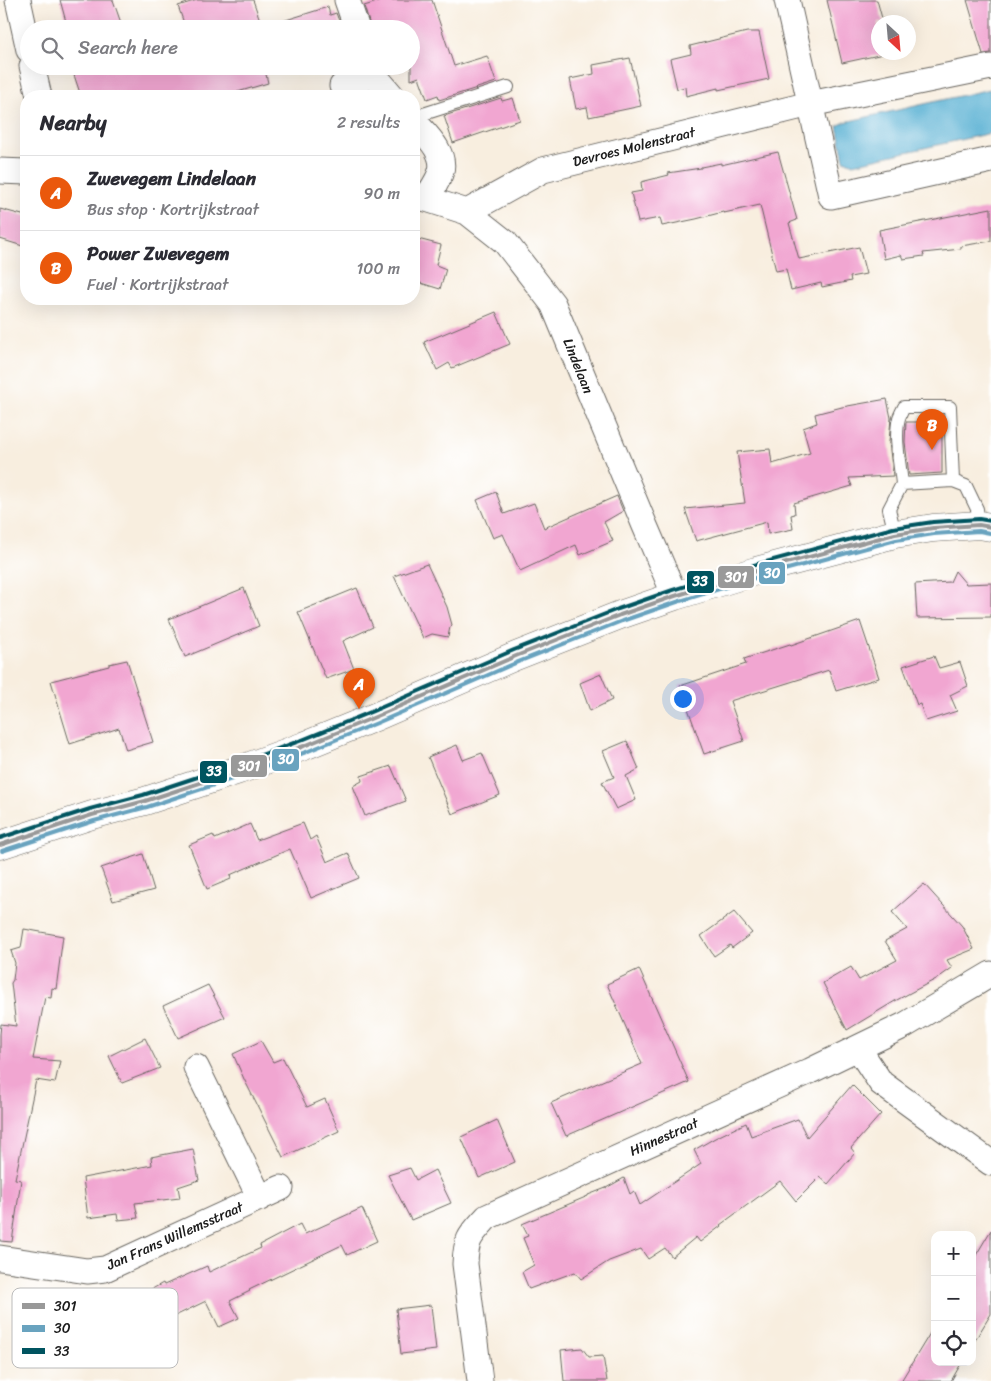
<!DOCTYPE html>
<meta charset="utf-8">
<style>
:root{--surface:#fff;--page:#f2f2f3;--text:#2b2b33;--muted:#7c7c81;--line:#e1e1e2;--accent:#ea580c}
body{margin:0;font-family:Sriracha,sans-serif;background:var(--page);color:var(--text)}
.controls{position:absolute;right:15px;bottom:15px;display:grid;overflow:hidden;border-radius:10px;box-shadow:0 5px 20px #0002}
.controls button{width:45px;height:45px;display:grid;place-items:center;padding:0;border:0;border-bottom:1px solid var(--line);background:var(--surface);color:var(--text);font:25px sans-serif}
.compass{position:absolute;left:871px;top:15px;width:45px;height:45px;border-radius:50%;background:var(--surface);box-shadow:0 5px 20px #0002;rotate:154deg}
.you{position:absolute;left:682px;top:698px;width:18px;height:18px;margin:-12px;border:4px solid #fff;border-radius:50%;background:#1a73e8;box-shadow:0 0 0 8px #1a73e833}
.badge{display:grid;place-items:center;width:32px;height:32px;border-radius:50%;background:var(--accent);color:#fff;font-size:16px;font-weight:700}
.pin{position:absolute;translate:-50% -41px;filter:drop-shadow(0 1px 2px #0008)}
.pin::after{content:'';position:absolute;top:26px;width:18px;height:15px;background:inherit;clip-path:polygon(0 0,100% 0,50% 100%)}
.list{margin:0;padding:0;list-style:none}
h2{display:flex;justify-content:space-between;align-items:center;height:65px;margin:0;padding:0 20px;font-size:21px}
h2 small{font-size:16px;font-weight:400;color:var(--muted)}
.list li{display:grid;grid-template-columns:32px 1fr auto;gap:15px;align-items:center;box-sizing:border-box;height:75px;padding:0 20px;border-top:1px solid var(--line)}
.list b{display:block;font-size:19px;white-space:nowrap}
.list p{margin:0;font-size:16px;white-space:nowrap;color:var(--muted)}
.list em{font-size:16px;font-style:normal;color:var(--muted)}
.icon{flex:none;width:28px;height:28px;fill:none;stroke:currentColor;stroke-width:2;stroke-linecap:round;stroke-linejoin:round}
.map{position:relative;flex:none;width:991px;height:1381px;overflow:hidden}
.search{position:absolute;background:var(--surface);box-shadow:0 5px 20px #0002;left:20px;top:20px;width:400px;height:55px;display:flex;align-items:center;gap:12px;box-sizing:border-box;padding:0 18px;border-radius:28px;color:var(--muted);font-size:19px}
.panel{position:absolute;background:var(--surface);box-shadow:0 5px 20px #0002;left:20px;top:90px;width:400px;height:215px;border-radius:20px}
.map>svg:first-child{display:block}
.water{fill:#54afd2;stroke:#386677}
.building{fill:#f1a6d1}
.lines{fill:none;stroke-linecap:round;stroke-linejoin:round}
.service-casing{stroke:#696660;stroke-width:14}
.minor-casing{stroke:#696660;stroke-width:27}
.secondary-casing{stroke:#696660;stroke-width:29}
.service{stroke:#fff;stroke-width:12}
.minor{stroke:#fff;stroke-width:25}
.secondary{stroke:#fff;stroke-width:28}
.bus-1-casing{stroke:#fff;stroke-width:8}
.bus-2-casing{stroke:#fff;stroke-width:8}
.bus-3-casing{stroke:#fff;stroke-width:8}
.bus-1{stroke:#999;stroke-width:4}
.bus-2{stroke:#69a3bf;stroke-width:4}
.bus-3{stroke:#005460;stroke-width:4}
.labels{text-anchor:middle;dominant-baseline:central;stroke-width:4.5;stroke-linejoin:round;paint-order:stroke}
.street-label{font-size:14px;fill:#1c1c1c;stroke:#fff}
.key{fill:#fff;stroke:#bbb;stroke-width:1}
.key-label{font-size:14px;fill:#1c1c1c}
.line-badge{stroke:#fff;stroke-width:2}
.badge-label{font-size:14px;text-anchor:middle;font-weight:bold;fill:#fff}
</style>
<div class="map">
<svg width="991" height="1381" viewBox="0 0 991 1381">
<rect width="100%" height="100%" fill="#fff"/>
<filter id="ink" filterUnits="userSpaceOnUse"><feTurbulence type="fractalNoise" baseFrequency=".02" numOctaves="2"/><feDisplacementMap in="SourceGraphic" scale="10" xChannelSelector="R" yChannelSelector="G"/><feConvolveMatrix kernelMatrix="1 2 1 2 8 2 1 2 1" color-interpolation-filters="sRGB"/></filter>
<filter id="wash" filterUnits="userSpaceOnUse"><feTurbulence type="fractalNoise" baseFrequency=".0096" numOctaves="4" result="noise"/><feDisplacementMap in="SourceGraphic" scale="20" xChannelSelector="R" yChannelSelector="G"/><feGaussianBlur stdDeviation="1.12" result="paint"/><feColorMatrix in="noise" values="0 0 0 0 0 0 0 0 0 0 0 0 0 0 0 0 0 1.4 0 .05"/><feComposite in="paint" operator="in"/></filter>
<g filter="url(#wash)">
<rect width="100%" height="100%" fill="#f8eedf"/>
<path class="water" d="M990,89L991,133L853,164L844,160L837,126L845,122Z"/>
<g id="blocks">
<path class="building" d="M60,0H113L122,26L111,29H68Z
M197,0H253L263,29H186L178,6Z
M384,0H432L454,66L487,56L496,82L439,100L438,95L427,99L419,77L411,80V29H371L364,6Z
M827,0H877L883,22H878V52L888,53L842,63Z
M967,0H991V53L983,54Z
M328,7L330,15L336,13L342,29H274L273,24Z
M747,32H759L769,79L718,90V88L686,96L685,87L677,89L670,59L691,54L690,46Z
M630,58L641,106L589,117L587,107L576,109L570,79L594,74L593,65Z
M71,66H264L268,83L224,96H81Z
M501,98L502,101L513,98L520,120L453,143L444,116Z
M778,152L797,220L789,223L799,259L859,247L866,274L850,277L851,281L822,287L821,283L791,290L786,269L776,271L760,205L724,213L723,212L696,219L662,226L660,218L638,222L631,193L642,191L641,182L669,175L668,173L701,168V167L721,163V165Z
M991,208V241L961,246V249L923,253L924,256L903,259L901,255L884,259L879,230Z
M0,209L26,216V247L0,239Z
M414,238L441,245L436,265L446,269L440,289L414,281Z
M496,312L510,344L452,368L449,363L437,370L424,342Z
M887,399L891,418L889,442L893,476L849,478L852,486L794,503L795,514L791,515L793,529L768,534L767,522L696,541L685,509L745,503L737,452L770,449L772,464L810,453L803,428L817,423L815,414L842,407Z
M906,422H942V473L909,475L905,442Z
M496,492L504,514L534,503L544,528L617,496L623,511L604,522L613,541L580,555L576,545L520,571L503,534L493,538L477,500Z
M427,564L447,607L452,625L450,627L448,637L432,634L423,638L394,576Z
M955,571L966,584L991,583V617L917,618L915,584L950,582Z
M244,588L259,626L185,657L169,619Z
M357,588L373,627L343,641L354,669L326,679L298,612Z
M860,621L879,678L836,691L829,670L730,701L744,741L704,754L680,686L746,664L744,659L790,644L791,645Z
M934,656L939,668L960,662L968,686L950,695L957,711L926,721L920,704L917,705L903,666Z
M127,660L153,742L126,750L119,728L70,744L51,681L109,666V664Z
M601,674L612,700L590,711L580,683Z
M627,741L639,769L626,776L636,800L616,809L602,782L614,777L603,751Z
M457,745L463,760L482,753L500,795L452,814L428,757Z
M391,766L406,801L365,816L353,786L362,781L361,776Z
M303,823L310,840L316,836L327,862L348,853L359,878L311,898L290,849L230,875L231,879L207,889L189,845L213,835L215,839L250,824L257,840Z
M143,854L154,890L113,901L101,868Z
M924,884L962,926L974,949L947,960L952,968L938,978L895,1001L847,1030L823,983L851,967L859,980L897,960L885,941L907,929L892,912Z
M734,912L752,933L732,948L730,945L714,956L701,936Z
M24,929L63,936L56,989L52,988L51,998L45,997L33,1059L60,1061L55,1083L36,1080L15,1179L21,1180L12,1242L0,1241V1034L1,1024L16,1026L11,983L13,980L15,963L11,951L21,948Z
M639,969L689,1082L566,1136L551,1103L642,1064L607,984Z
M208,985L225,1017L178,1038L163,1006Z
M145,1038L160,1068L122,1083L109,1056Z
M261,1041L273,1062L283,1058L307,1107L325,1099L339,1131L283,1157L244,1079L233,1054Z
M852,1085L881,1114L851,1148L855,1153L828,1184L820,1177L796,1201L780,1181L720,1225L721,1226L700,1242L696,1237L672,1257L665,1248L648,1259L641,1249L609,1261L581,1279L575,1272L529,1289L522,1272L534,1265L523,1238L528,1236L522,1224L588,1196V1195L606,1188L624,1178L630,1194L634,1191L640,1205L701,1164L694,1150L715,1138L746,1123L751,1136L798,1119L807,1137Z
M497,1120L515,1162L479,1178L461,1137Z
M193,1149L199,1180L178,1187L180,1198L135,1203L138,1218L118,1220L117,1214L88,1218L83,1178L152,1165L151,1157Z
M410,1168L416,1180L435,1170L451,1203L411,1220L388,1175Z
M362,1208L377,1241L347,1255L342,1245L249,1290L250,1291L230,1301L239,1318L219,1327L206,1301L142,1332L125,1304L163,1283L164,1285L207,1266L209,1272L261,1248L260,1245L300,1224L305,1234Z
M991,1230V1314L972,1345V1262Z
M431,1305L436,1350L401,1354L396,1309Z
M935,1325V1362H962L951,1381H901Z
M582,1348L589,1357L603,1356L607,1381H564L561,1350Z"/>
</g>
</g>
<g filter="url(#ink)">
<use href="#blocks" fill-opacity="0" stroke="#696660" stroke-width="1"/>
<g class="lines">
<g class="service-casing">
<path id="service" d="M414,117L508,87
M902,484C900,464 894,437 899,418C900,415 902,411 904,407H950L953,481
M895,534L889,509L902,484L953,481L966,486L977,509L979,525"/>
</g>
<g class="minor-casing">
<path id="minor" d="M18,0L29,50
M347,0L357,29
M787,0L831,196L991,160
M32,66L39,96
M370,66L374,75L392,96
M342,86L374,75
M414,121C425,134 446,152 441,171C439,180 430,192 426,199
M0,171L26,172
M414,195L467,212L505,242L553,304L645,526L675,596
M467,212L543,170L810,104L991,67
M858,1048L881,1083L991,1163
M196,1067L260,1198
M0,1258L87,1271L105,1269L281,1188
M480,1381L465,1264C466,1238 470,1236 487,1217L810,1071L905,1025L991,974"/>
</g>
<g class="secondary-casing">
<path id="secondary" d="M0,845L92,815L145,801L239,770L304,746L375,717L516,656L620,615L675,596L756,571L895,534L933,528L979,525L991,527"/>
</g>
<use href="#service" class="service"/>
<use href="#minor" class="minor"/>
<use href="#secondary" class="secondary"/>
<g class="bus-1-casing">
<path id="bus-1" d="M0,845L92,815L145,801L239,770L304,746L375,717L516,656L620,615L675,596L756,571L895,534L933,528L979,525L991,527"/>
</g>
<g class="bus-2-casing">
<path id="bus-2" d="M2,851L94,821L147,807L241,776L306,752L377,723L518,662L622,621L677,602L758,577L896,540L934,534L979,531L990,533"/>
</g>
<g class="bus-3-casing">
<path id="bus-3" d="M0,838L90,809L143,795L237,764L302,740L373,711L514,650L618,609L673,590L754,565L893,528L933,522L979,519L991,521"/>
</g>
<use href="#bus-1" class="bus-1"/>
<use href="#bus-2" class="bus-2"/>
<use href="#bus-3" class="bus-3"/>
</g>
</g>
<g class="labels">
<g class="street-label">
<text transform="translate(634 147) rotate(-14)">Devroes Molenstraat</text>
<text transform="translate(578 366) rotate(68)">Lindelaan</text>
<text transform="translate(664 1137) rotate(-24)">Hinnestraat</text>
<text transform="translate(175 1236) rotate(-24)">Jan Frans Willemsstraat</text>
</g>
</g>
<rect x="12" y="1288" width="166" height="80" rx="8" class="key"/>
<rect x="22" y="1303" width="23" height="6" fill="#999"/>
<rect x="22" y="1325" width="23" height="7" fill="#69a3bf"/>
<rect x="22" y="1348" width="23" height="6" fill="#005460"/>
<g class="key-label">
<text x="54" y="1311">301</text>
<text x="54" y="1333">30</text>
<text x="54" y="1356">33</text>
</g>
<g class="line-badge">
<rect x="758" y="561" width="28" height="24" rx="5" fill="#69a3bf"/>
<rect x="717" y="565" width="38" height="24" rx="5" fill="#999"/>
<rect x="686" y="570" width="29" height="24" rx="5" fill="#005460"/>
<rect x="271" y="748" width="29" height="24" rx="5" fill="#69a3bf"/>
<rect x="230" y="754" width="38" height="24" rx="5" fill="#999"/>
<rect x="199" y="760" width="29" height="24" rx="5" fill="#005460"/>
</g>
<g class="badge-label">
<text x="772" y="578">30</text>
<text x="736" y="582">301</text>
<text x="700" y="586">33</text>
<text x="286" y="764">30</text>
<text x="249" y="771">301</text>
<text x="214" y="776">33</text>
</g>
</svg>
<div class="controls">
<button>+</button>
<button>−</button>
<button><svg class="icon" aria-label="locate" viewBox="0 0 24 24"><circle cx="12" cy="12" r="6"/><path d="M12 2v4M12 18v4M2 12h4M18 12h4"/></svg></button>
</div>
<svg class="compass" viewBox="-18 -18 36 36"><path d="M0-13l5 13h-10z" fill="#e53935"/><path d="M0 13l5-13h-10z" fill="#7c7c81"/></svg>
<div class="you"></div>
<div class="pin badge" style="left:359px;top:709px">A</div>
<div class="pin badge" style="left:932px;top:450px">B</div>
<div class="search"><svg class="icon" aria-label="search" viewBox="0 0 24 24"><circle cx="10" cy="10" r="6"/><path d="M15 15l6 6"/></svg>Search here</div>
<section class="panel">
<h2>Nearby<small>2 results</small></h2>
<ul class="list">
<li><span class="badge">A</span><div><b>Zwevegem Lindelaan</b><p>Bus stop · Kortrijkstraat</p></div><em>90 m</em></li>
<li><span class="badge">B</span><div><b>Power Zwevegem</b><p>Fuel · Kortrijkstraat</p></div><em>100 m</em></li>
</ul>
</section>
</div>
